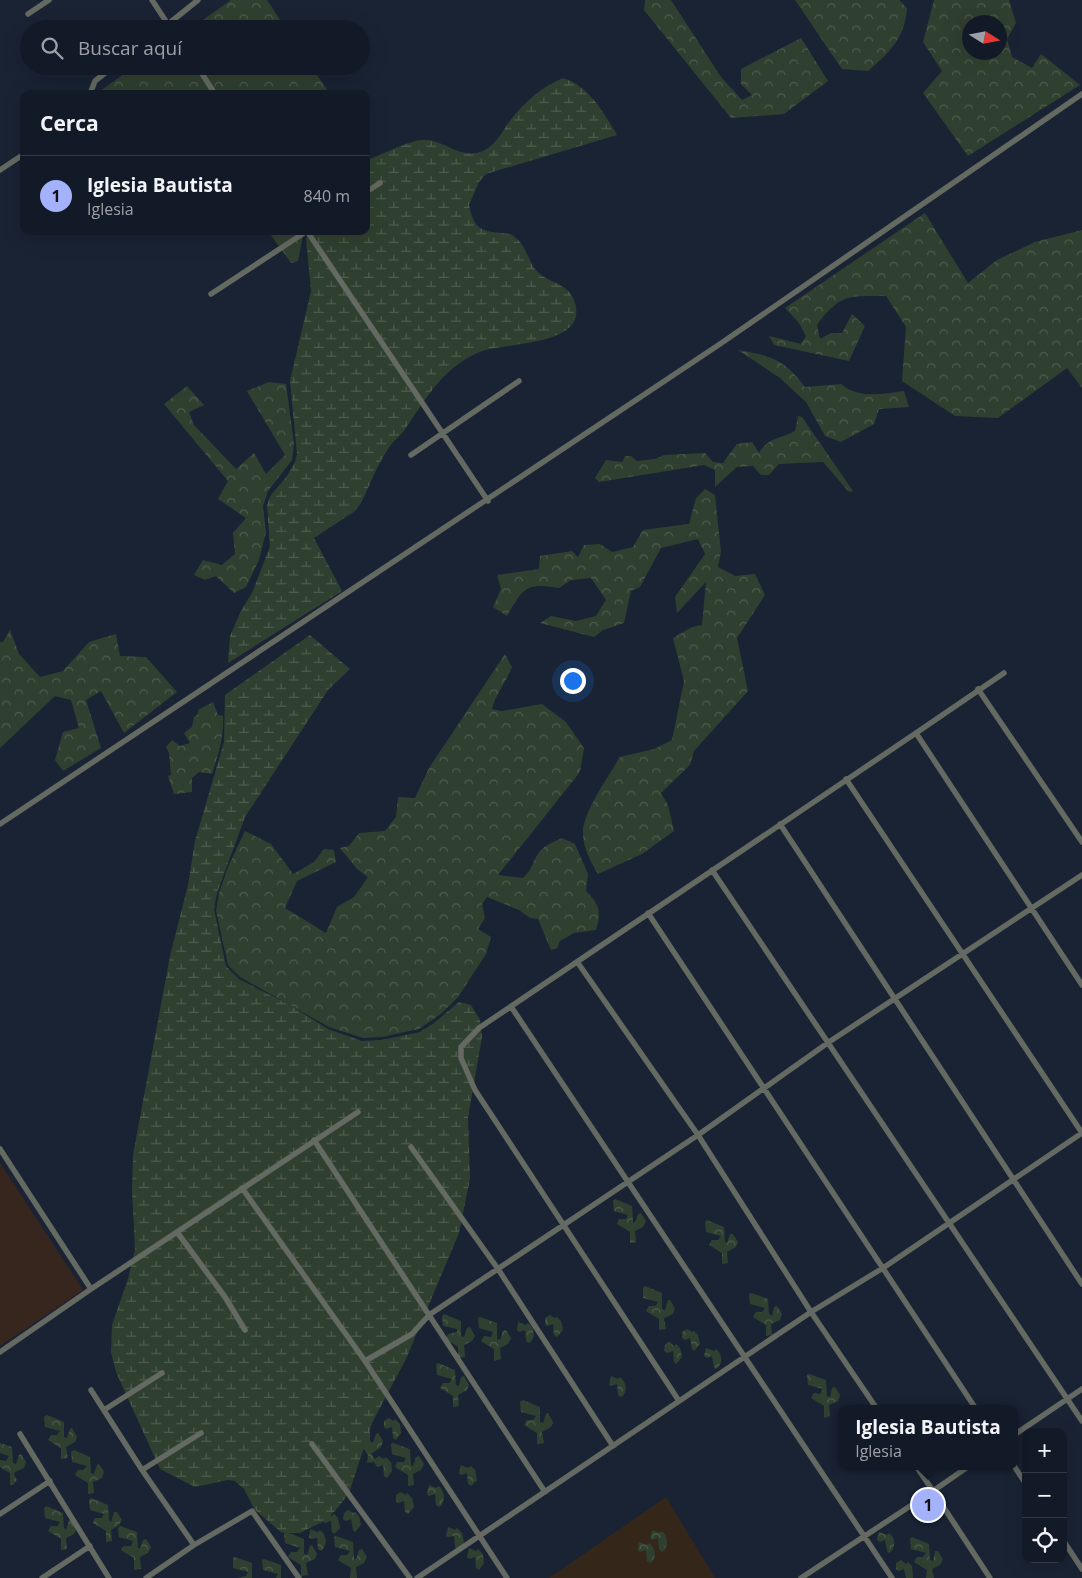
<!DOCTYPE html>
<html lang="es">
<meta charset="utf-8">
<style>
:root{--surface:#131a27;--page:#202733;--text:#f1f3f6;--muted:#9da1a7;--line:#323844;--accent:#a4b2fc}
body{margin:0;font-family:"Open Sans",sans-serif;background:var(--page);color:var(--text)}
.controls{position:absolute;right:15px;bottom:15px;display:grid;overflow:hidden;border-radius:10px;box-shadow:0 5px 20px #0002}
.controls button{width:45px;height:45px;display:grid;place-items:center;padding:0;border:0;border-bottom:1px solid var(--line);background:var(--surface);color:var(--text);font:25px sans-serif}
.compass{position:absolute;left:962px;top:15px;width:45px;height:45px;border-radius:50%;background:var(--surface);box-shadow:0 5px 20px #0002;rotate:101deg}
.you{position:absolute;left:572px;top:680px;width:18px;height:18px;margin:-12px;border:4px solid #fff;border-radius:50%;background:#1a73e8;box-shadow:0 0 0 8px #1a73e833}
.badge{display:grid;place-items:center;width:32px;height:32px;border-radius:50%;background:var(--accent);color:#111;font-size:16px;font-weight:700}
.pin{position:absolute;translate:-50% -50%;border:2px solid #fff;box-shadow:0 1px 5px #0006}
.popup{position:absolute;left:838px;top:1405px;width:180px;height:65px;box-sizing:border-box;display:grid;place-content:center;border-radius:10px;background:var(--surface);filter:drop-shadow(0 1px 4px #0005);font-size:16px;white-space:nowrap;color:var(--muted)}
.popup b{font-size:19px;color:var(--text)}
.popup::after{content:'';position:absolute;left:50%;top:100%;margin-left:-10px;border:10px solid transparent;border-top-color:var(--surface)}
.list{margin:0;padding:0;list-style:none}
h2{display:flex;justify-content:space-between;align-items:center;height:65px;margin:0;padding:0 20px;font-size:21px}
h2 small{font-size:16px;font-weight:400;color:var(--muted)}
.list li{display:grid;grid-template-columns:32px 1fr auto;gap:15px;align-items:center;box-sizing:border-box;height:80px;padding:0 20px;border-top:1px solid var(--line)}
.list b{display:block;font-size:19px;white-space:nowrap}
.list p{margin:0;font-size:16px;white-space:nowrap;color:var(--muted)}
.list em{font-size:16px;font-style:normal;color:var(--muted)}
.icon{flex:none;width:28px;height:28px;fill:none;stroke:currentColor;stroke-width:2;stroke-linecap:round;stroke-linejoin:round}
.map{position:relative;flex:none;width:1082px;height:1578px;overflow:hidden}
.search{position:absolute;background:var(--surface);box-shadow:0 5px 20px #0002;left:20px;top:20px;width:350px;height:55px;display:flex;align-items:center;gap:12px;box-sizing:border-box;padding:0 18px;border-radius:28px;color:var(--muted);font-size:19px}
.panel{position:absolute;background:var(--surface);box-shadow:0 5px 20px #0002;left:20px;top:90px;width:350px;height:145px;border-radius:10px}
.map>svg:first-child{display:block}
.industrial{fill:#37261e}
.medical{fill:#34271a}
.forest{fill:url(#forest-crowns);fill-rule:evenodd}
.wetland{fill:url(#wetland-marsh)}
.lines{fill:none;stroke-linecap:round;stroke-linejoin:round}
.street{stroke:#646a61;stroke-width:5.5}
</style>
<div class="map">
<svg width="1082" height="1578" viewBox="0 0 1082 1578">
<defs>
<pattern id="forest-crowns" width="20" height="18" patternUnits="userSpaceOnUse" patternTransform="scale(1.25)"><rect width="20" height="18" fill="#304030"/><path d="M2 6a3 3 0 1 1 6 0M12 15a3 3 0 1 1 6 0" fill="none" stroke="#4e5c4e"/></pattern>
<pattern id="wetland-marsh" width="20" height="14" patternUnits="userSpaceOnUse" patternTransform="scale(1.25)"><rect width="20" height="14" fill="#304030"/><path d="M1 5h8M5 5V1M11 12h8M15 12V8" fill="none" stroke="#4e5c4e"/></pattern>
</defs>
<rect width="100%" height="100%" fill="#192334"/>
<path class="industrial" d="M0,1163L83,1290L0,1346Z"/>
<path class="medical" d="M666,1497L715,1578H549Z"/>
<path class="forest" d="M231,0H267L286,29H190Z
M645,0H671L721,77L742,100L752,95L741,84V69L801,38L828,81L784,114L731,118L644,10Z
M795,0H899L907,8C905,38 889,53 868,71L842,69Z
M934,0H1009L1016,23L1007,39L1012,57L1032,68L1041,54L1080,85L968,156L923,93L942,71L923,42ZM970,22H1000V52H970Z
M135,66H311L330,94H96Z
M925,213L968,283L997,260L1035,242L1082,230V388L1067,368L998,418L955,416L902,381L906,327L886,296C850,296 840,293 817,325L820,339L831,333H842L852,314L865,326L849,361L774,345L769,336L801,344L806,336L799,323L785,308Z
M268,231H304L298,261L291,263Z
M738,350C771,356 784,359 805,387L841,384C858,399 883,394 904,391L909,407L879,409L874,424L841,442L825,436L806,402L780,378Z
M269,382L286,384L294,444L292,460L268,491L263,506L266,532L259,560L246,587L234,593L216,576L205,580L194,575L203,560L222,565L235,554L233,533L246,518L218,499L228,481L164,404L187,386L204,405L189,412L194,425L236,469L254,453L266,474L285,455L247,391Z
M798,416L802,417L853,491L849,492L823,462L779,464L769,475H761L753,466L737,467L715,487V470L704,465L599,482L595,478L606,460L622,462L625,456H631L637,461L655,459L664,455L705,453L713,462L723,463L737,444L752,442L759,453C768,437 781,439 795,431Z
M705,489L715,495L721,551L718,567L735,576L755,574L765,595L737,638L748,691L694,751L690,765L661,793L668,805L674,831L642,854L598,874C591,862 583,848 583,834C581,815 610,774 620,757L654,749L672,740L684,681L673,638L692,627L702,625L706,582L677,613L675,597L705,554L698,539L661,548L640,587L631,591L624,623L603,630L594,637L540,623L551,616L576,621L596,616L606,600L591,578L571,580L559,588C526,582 523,588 507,616L493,607L501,589L497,575L539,569L540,556L572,551L578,557L584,545L600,544L612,552L633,547L643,530L689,524L696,498Z
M10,630L19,654L40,677L63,671L89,642L116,634L120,656L146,657L177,692L124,733L101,691L86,700L101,748L63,771L55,760L63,732L79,728L71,700L55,696L0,748V642H3Z
M505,654L512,667C506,683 496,693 492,709L502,711L542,704L566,722L584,748L580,772L498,875L523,878C532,870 532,863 538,854C544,845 553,842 562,838L575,844L588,874L586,891C599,904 602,912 596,930L574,933L560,941L557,948L551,950L538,919L530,918L519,910L487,897L482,904L485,918L478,929L491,937L486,954L458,997L441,1014L419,1029L382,1037L363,1038L329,1027L240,977L228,965L216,911L219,893L228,867L245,831L271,844L293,874L314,862L324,849L334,850L336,862L297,881L285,908L326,933L337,907L354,897L368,877L357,869L340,848L349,846L359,833L385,831L396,817L398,797L415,798L429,768Z
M213,702L218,715L223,716C224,737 218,755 212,774L199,772L192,778V792L174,794L168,776L171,775L169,753L166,747L172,740L180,746L190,743L184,733L192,727L194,717L198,714V710Z
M615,1199L632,1206L633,1222L635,1223L638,1214L641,1213L646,1221L643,1227L635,1231L636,1242L630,1243V1232L617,1224L619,1219H626L628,1215L614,1211L613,1201Z
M707,1220L724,1227L725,1242L727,1243L730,1234H733L738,1242L736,1247L727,1252L728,1263L722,1264V1253L709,1245L712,1240H718L721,1236L706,1232L705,1222Z
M645,1286L662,1293V1309L665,1310L668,1300H670L675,1308L673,1314L664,1318L666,1329L659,1330V1319L646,1311L649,1306H655L658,1302L643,1298V1288Z
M751,1293L768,1299L769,1314L772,1316L774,1307L777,1306L782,1314L780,1320L771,1324L772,1335L766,1336V1325L753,1317L756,1312H762L765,1308L750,1304L749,1294Z
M444,1314L461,1321V1336L464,1337L467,1328L470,1327L475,1336L472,1341L464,1345L465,1357L458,1358V1347L446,1339L448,1334L457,1332V1329L443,1326L442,1316Z
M550,1315L554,1318L557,1317L561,1321L563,1330L557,1337L554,1335L553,1324L547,1326L545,1324V1318Z
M480,1317L497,1323V1339L500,1340L503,1331L506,1330L511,1338L508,1344L500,1348L501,1359L494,1361V1349L481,1341L484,1336L491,1337L493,1332L479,1328L478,1318Z
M518,1322L526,1325L528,1323C535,1328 536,1339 529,1343L526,1341L525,1330L519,1332L517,1330Z
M687,1329L692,1332L694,1331L698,1335L700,1344L694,1351L692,1349L690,1338L685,1340L682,1338V1332Z
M669,1342L674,1346L676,1344L680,1348L682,1357L676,1364L674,1362L673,1351L667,1353L664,1351L665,1345Z
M706,1348L714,1351L716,1349C723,1354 723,1365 716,1369L714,1367L712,1356L707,1358L704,1356Z
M438,1363L455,1370L456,1385L459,1386L461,1377L464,1376L469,1385L467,1390L458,1395L459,1406L453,1407V1396L440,1388L443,1383H449L452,1379L437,1375L436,1365Z
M809,1374L826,1380L827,1396L830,1397L832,1388L835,1387L840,1395L838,1401L829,1405L830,1416L824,1418V1406L811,1398L814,1393L820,1394L823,1389L808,1385L807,1375Z
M611,1376L618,1379L620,1377C627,1382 628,1393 621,1397L618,1395L617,1384L611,1386L609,1385Z
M523,1400L540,1407V1422L543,1423L546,1414L548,1413L553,1422L551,1427L542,1432L544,1443L537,1444V1433L524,1425L527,1420H533L536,1416L521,1412L520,1402Z
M47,1415L64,1422V1437L67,1438L70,1429L72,1428L77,1437L75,1442L66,1447L68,1458L61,1459V1448L48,1440L51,1435H57L60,1431L45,1427L44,1417Z
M389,1418L393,1421L395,1419L400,1424L401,1433L396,1440L393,1438L392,1427L386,1429L384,1427V1421Z
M370,1426V1441L373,1443L376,1434L378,1433L383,1441L381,1447L371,1454L375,1459L379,1456L384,1459L386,1457L391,1462L392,1471L387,1478L384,1476L383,1465L377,1467L374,1462L367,1463L368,1455L363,1448Z
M0,1443L12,1447L13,1463L16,1464L19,1455L21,1454L26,1462L24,1468L15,1472L14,1475L17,1480L13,1485H10V1473L0,1467V1460L6,1461L9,1456L0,1453Z
M393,1443L410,1449L411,1465L413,1466L416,1457L419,1456L424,1464L421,1470L413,1474L414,1485L408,1486V1475L395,1467L397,1462H404L406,1458L392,1454L391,1444Z
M74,1450L90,1457L91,1473L94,1474L97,1465L99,1464L104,1472L102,1478L93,1482L94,1493L88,1494V1483L75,1475L78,1470H84L87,1466L72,1462L71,1452Z
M461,1465L468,1468L471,1466L475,1470L477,1480L471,1486L468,1484L467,1473L461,1475L459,1473Z
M429,1485L436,1488L439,1486C445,1491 446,1503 439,1507L436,1505L435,1494L429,1496L427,1494Z
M401,1492L405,1495L407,1493L412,1498L414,1507L408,1514L405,1512L404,1501L398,1503L396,1501V1495Z
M91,1498L108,1505L109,1520L111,1522L114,1512H117L122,1520L119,1525L111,1530L112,1541L106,1542V1531L93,1523L95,1518H102L104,1514L90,1510L89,1500Z
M46,1506L63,1513L64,1528L66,1530L69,1520H72L77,1528L74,1534L66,1538L67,1549L61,1550V1539L48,1531L51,1526H57L60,1522L45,1518L44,1508Z
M348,1510L353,1513L355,1512L359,1516L361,1525L355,1532L353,1530L351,1519L346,1521L343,1519L344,1513Z
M330,1514L332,1516L334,1514L338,1518L340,1528L334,1534L332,1532L331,1521L325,1523L322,1521V1518Z
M120,1526L137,1532L138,1548L140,1549L143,1540L146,1539L151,1547L148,1553L140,1557L141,1569L134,1570V1558L121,1550L124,1546H131L133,1541L119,1537L118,1528Z
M448,1527L455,1530L457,1528L462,1533L464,1542L458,1549L455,1547L454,1536L448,1537L446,1536Z
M310,1529L318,1532L320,1530C327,1535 328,1546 321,1551L318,1549L317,1538L311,1539L309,1538Z
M652,1530L659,1533L662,1531C668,1536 669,1547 662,1552L659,1549L658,1538L652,1540L650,1538Z
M287,1532L304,1539V1554L307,1555L310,1546L312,1545L317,1554L315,1559L306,1563L308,1575L301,1576V1565L288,1557L291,1552H297L300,1548L285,1543L284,1534Z
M879,1532L887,1535L889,1533C896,1538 896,1549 889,1553L887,1551L885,1540L880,1542L877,1540Z
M336,1536L353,1542L354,1558L356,1559L359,1550L362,1549L367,1557L364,1563L356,1567L357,1578H350L351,1568L338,1560L341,1555H347L350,1551L335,1547L334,1537Z
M912,1537L929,1544L930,1560L933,1561L935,1551H938L943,1559L940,1565L932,1569L934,1578H926L927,1570L914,1562L917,1557H923L926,1553L911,1549L910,1539Z
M639,1542L647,1545L649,1543C656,1548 657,1559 650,1563L647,1561L646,1550L640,1552L638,1550Z
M469,1548L476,1551L478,1549L483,1554L484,1563L479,1570L476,1568L475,1557L469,1559L467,1557Z
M235,1557L252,1563V1578H237L246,1576L248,1572L233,1568V1558Z
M264,1559L281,1565V1578H276L278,1574L263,1570L262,1560Z
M901,1560L906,1564L908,1562L912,1566L913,1578H906L904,1569L899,1571L896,1569V1563Z"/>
<path class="wetland" d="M563,78C589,86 604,113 617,135L486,174L479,182L469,205C474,228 479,231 502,233C505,234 509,233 512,235C526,244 527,258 535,269C546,283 566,282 573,298C595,348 503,341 477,353C439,371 426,400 403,432C398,438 392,442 388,449C377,465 370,485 361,503L355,511L314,538L342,591L228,663L230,636L241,611L253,591L270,546L267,505L271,495L287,476L295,462L297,454L290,381L311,291L306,239L308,231H366L367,160C382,155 405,142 421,140C442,137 459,161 483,151C498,144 503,129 513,117C527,100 542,87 563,78Z
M310,635L350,669L328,690L245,817L217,893L214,909L226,966L239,979L290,1005L328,1029L362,1041L381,1040L420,1032L434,1023L459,1002L471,1005L480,1020L482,1037L468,1117L470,1179L459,1233L406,1359L372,1423L349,1493L335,1511L322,1522L300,1533H282L255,1510L244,1489L235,1481L228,1480L195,1487L160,1469L116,1372L111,1352L112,1325L128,1279L135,1249L132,1192L133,1155L170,956L188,885L195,841L224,742L225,695Z"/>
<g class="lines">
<path class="street" d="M152,0L171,29
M28,14L49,0
M162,29L198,0
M197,66L215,94
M90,94L95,81L114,66
M0,170L24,154
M366,192L380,183
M307,231L488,501
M211,294L307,231
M411,455L519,381
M1004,673L916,733L1082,985
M978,689L1082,842
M846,779L1082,1133
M0,824L720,344L1082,94
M780,824L1082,1284
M712,870L1082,1421
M648,913L976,1409
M512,1008L892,1578
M314,1140L429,1315L412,1334L365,1361
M411,1147L498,1269L613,1446
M0,1149L91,1289
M242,1188L365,1361L507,1578
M177,1232L225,1297L245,1330
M0,1352L91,1289L358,1112
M91,1390L142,1470L194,1545
M679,1401L475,1090L461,1058V1047L479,1028L916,733
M877,1409L811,1312L883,1268L1082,1133
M104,1410L162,1373
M20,1434L109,1578
M1014,1435L1082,1389
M312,1444L410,1578
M969,1466L933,1491L990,1578
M1014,1466L1026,1484
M142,1470L201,1433
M545,1492L429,1315L698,1135L829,1042L1082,875
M0,1514L50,1481
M1063,1540L1082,1569
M42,1578L90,1546
M146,1578L194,1545L252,1511L299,1578
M417,1578L811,1312L698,1135L578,963
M801,1578L933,1491L916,1466"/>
</g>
</svg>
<div class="controls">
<button>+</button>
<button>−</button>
<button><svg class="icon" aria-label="locate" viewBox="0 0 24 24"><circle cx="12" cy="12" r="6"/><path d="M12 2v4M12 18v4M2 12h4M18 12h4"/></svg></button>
</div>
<svg class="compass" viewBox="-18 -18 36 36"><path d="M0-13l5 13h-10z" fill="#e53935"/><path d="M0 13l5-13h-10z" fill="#9da1a7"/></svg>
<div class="you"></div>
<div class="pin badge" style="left:928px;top:1505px">1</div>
<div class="popup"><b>Iglesia Bautista</b>Iglesia</div>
<div class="search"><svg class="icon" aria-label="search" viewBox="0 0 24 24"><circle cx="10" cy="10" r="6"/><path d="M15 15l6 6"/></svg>Buscar aquí</div>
<section class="panel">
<h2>Cerca<small></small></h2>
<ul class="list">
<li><span class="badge">1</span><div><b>Iglesia Bautista</b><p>Iglesia</p></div><em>840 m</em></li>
</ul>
</section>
</div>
